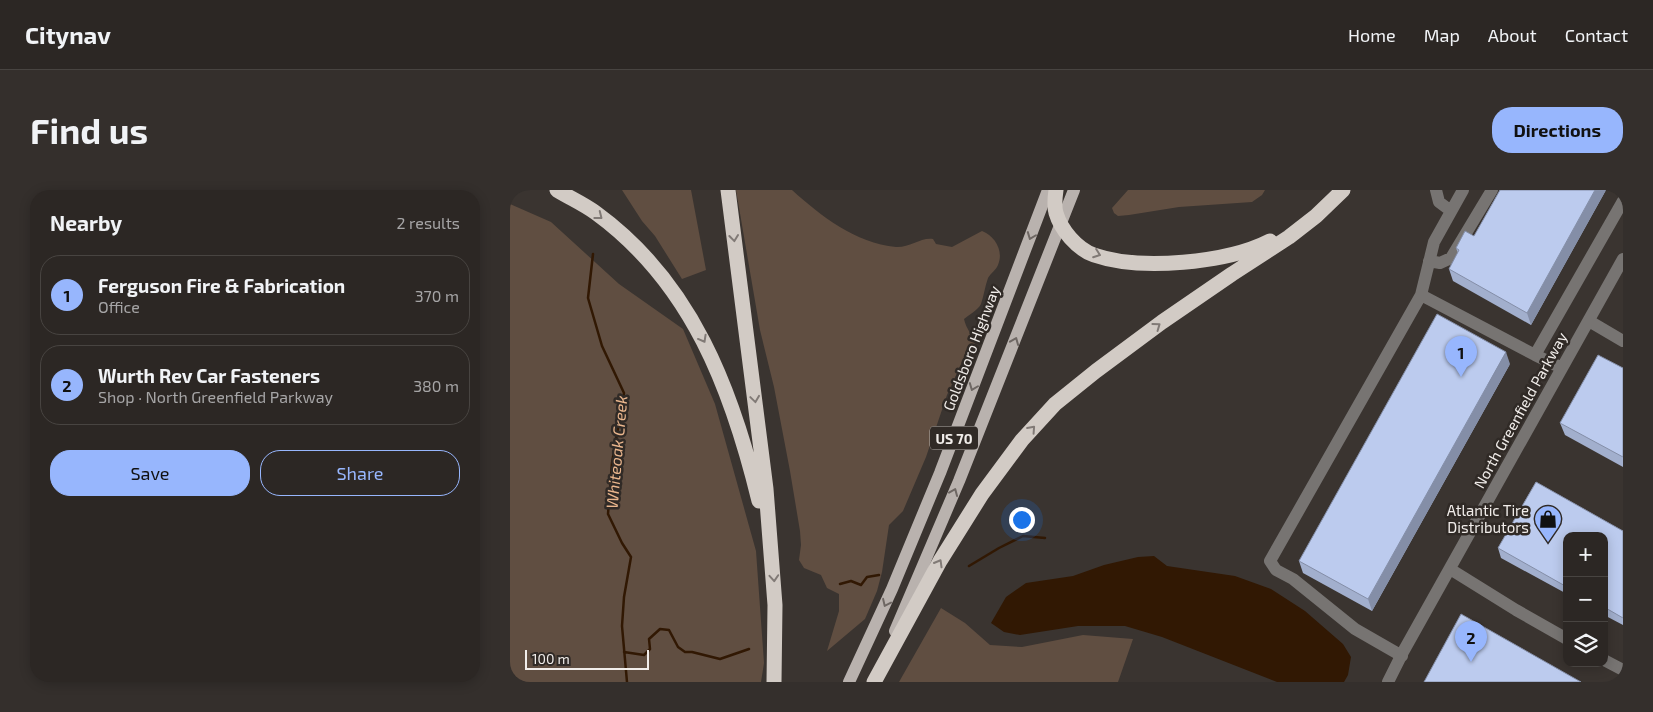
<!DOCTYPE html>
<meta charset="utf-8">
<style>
:root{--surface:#2c2724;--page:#342f2c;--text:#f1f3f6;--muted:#a6a5a6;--line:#484441;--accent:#97b6fd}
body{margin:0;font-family:"Exo 2",sans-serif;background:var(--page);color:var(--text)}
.controls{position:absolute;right:15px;bottom:15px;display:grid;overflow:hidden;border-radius:10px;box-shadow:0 2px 12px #0003}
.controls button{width:45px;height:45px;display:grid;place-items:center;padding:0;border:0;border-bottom:1px solid var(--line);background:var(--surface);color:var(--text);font:25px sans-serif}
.scale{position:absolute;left:15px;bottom:12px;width:124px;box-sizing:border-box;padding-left:5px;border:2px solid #f1edea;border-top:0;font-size:14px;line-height:18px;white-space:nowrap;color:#f1edea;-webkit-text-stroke:4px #302a26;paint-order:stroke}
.you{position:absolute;left:511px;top:329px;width:18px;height:18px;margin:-12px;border:4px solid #fff;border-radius:50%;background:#1a73e8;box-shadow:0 0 0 8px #1a73e833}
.badge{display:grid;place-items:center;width:32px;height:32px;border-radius:50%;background:var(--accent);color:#111;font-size:16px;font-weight:700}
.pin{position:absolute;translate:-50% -41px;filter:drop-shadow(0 1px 2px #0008)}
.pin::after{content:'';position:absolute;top:26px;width:18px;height:15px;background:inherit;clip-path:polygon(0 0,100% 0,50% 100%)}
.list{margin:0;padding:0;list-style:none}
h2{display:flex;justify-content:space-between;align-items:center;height:65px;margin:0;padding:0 20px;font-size:21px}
h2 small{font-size:16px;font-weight:400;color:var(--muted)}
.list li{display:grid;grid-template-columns:32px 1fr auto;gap:15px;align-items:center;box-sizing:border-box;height:80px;margin:0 10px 10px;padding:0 10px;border:1px solid var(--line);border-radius:20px}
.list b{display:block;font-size:19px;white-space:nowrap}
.list p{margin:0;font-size:16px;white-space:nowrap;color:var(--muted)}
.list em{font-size:16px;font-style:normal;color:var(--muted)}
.actions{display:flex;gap:10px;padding:15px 20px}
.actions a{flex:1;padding:11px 0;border:1px solid var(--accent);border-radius:20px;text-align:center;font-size:18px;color:var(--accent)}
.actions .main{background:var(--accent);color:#111}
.icon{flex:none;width:28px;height:28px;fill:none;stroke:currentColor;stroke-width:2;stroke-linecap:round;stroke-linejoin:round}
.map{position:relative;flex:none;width:1113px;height:492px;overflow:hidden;border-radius:20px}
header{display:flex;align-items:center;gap:30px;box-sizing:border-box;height:70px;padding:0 25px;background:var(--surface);border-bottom:1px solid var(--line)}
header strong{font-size:24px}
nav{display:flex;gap:28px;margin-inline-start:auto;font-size:18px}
.intro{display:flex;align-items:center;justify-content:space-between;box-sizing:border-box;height:120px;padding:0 30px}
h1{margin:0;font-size:35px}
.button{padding:12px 22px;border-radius:20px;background:var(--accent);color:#111;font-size:18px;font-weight:700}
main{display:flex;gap:30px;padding:0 30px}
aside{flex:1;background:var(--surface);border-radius:20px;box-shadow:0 2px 12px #0003}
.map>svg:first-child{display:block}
.green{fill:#604e41}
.water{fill:#311803}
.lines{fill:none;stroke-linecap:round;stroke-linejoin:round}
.stream{stroke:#311803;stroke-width:2.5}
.minor{stroke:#777472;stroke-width:12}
.major{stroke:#b9b2ae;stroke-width:12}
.highway{stroke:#d2cbc5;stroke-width:15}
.wall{fill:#a2afcd}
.shaded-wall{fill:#848ea7}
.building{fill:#bccbee;stroke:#848ea7}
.oneway{stroke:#817a76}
.oneway2{stroke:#6e6763}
.labels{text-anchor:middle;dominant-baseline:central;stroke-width:5;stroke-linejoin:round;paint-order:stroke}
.shield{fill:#302a26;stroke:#b7b2af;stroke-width:1}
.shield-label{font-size:14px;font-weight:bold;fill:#f1edea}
.street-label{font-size:15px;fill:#f1edea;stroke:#302a26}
.poi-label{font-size:15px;fill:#f1edea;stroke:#302a26;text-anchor:end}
.water-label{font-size:16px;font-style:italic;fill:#eab68d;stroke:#302a26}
</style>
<header>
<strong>Citynav</strong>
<nav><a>Home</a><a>Map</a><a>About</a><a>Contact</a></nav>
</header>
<div class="intro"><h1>Find us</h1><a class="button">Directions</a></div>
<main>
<aside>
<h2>Nearby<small>2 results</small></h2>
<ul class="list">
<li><span class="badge">1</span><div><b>Ferguson Fire &amp; Fabrication</b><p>Office</p></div><em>370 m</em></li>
<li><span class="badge">2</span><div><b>Wurth Rev Car Fasteners</b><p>Shop · North Greenfield Parkway</p></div><em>380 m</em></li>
</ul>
<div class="actions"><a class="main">Save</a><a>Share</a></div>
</aside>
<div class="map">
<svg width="1113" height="492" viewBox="0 0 1113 492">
<rect width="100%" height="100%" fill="#3a3430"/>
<path class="green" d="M112,0H181L196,80L172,89L145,46L132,31Z
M226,0H282C311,26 345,53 386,57C399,58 411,47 423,49L426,54L442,57L472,41C485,46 494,61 488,75C486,80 481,83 478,88C475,96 474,105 471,114C468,120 459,125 454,129C456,139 463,145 465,155L456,163L437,205L416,267L393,321L379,335L372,382L367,401L355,429L317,461L329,421V404L317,398L311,385L294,378L289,370L291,355L290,341L280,281L264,197L250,140Z
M618,0H755L752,5L742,12L669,17L619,25L608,26L604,23L602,18Z
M0,14L41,32L109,94L173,139L205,214L246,361L254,473L251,492H0Z
M431,418L455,433L480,455L512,457L573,445L623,449L608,492H389Z"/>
<path class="water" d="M644,366L657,376L725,386L761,399L795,421L833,454L841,467L838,485L834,492H767L652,447L615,436H568L510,445L494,442L481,433L496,407L516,393L563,386L594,375L628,367Z"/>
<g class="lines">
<path class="stream" d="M83,64L78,108L92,156L114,203L102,273L98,324L112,353L121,367L114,407L112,436L117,492
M459,376L489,358L513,346L535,348
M330,394L341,391L351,395L357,387L369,385
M114,462L134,465L140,459L139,449L150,439L159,440L168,457L175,462H182L210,469L239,459"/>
<path class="minor" d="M926,0L929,12L941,21
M919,71L930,73L941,68L982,0
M911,105L1025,165L1052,178
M1079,131L1113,151
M1025,165L1113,11
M940,379L1006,420L1057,449
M892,466L845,439L783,389L766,380L760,371L911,105L924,52L953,0
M1094,470L1113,480
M878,492L893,462L1113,69"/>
<path class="major" d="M385,441L449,291L564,0
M339,492L382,399L430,283L538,0"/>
<path class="highway" d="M47,0C60,8 74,14 86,23C182,93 222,200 249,311
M218,0L256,299L265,415L264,492
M546,0C545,7 544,16 546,23C551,40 567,59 584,65C630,81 717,73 760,51
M364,492L430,371L472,304L512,250L545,214L586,181L652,132L722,84L779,47L806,26L833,0"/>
</g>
<path class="wall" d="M990,0H1096L1021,135L943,91L939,79L948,63L946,58L964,46Z
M1000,174L862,421L793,383L789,371Z
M1113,178V277L1055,245L1050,233Z
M1026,292L1113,341V435L1094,425V346H1057V404L991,368L988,358Z"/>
<path class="shaded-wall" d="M1085,0H1096L1021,135L1017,123Z
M996,162L1000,174L862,421L858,409Z"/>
<path class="building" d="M990,0H1085L1017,123L939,79L949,60L946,58L955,41L964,46Z
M927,124L996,162L858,409L789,371Z
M1088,165L1113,178V267L1050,233Z
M1026,292L1113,341V428L1094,417V346H1057V397L988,358Z
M951,424L1071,492H914Z"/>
<defs><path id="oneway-chevron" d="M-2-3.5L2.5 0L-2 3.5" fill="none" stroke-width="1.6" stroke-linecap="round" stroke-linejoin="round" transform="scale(1.25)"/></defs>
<g class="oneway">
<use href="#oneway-chevron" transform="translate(89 26) rotate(38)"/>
<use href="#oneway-chevron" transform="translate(224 48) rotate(83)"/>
<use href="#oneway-chevron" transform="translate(587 64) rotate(20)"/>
<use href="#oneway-chevron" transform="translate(647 136) rotate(-36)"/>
<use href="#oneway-chevron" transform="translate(193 149) rotate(61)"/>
<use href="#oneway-chevron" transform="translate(245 209) rotate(82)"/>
<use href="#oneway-chevron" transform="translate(522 239) rotate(-48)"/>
<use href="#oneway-chevron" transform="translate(429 373) rotate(-60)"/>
<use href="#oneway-chevron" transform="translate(264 388) rotate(86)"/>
</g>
<g class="oneway2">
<use href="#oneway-chevron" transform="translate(521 46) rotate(111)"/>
<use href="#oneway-chevron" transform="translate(505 151) rotate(-68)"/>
<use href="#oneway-chevron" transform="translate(463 197) rotate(111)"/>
<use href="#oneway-chevron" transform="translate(444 302) rotate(-67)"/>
<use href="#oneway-chevron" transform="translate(376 413) rotate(115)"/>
</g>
<defs>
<g id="shop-pin" transform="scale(1.4375)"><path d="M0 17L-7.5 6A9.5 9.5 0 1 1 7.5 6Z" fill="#97b6fd" stroke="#302a26"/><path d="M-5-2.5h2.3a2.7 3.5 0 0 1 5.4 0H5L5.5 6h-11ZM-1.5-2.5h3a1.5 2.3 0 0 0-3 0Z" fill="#111"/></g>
</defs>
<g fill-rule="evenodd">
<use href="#shop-pin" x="1038" y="329"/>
</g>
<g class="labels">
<rect class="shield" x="420" y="236.5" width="48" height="23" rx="4"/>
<g class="shield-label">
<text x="444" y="248">US 70</text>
</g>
<g class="street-label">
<text transform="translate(461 158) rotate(-69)">Goldsboro Highway</text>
<text transform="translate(1010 220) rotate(-61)">North Greenfield Parkway</text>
</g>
<g class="poi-label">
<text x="1019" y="320">Atlantic Tire<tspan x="1019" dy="17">Distributors</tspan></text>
</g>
<g class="water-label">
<text transform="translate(106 262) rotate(-85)">Whiteoak Creek</text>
</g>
</g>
</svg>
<div class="controls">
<button>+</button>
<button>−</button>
<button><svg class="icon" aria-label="layers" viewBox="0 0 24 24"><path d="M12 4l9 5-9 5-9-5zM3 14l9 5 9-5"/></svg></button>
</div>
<div class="scale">100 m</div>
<div class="you"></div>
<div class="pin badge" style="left:951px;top:187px">1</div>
<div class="pin badge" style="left:961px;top:472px">2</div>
</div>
</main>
